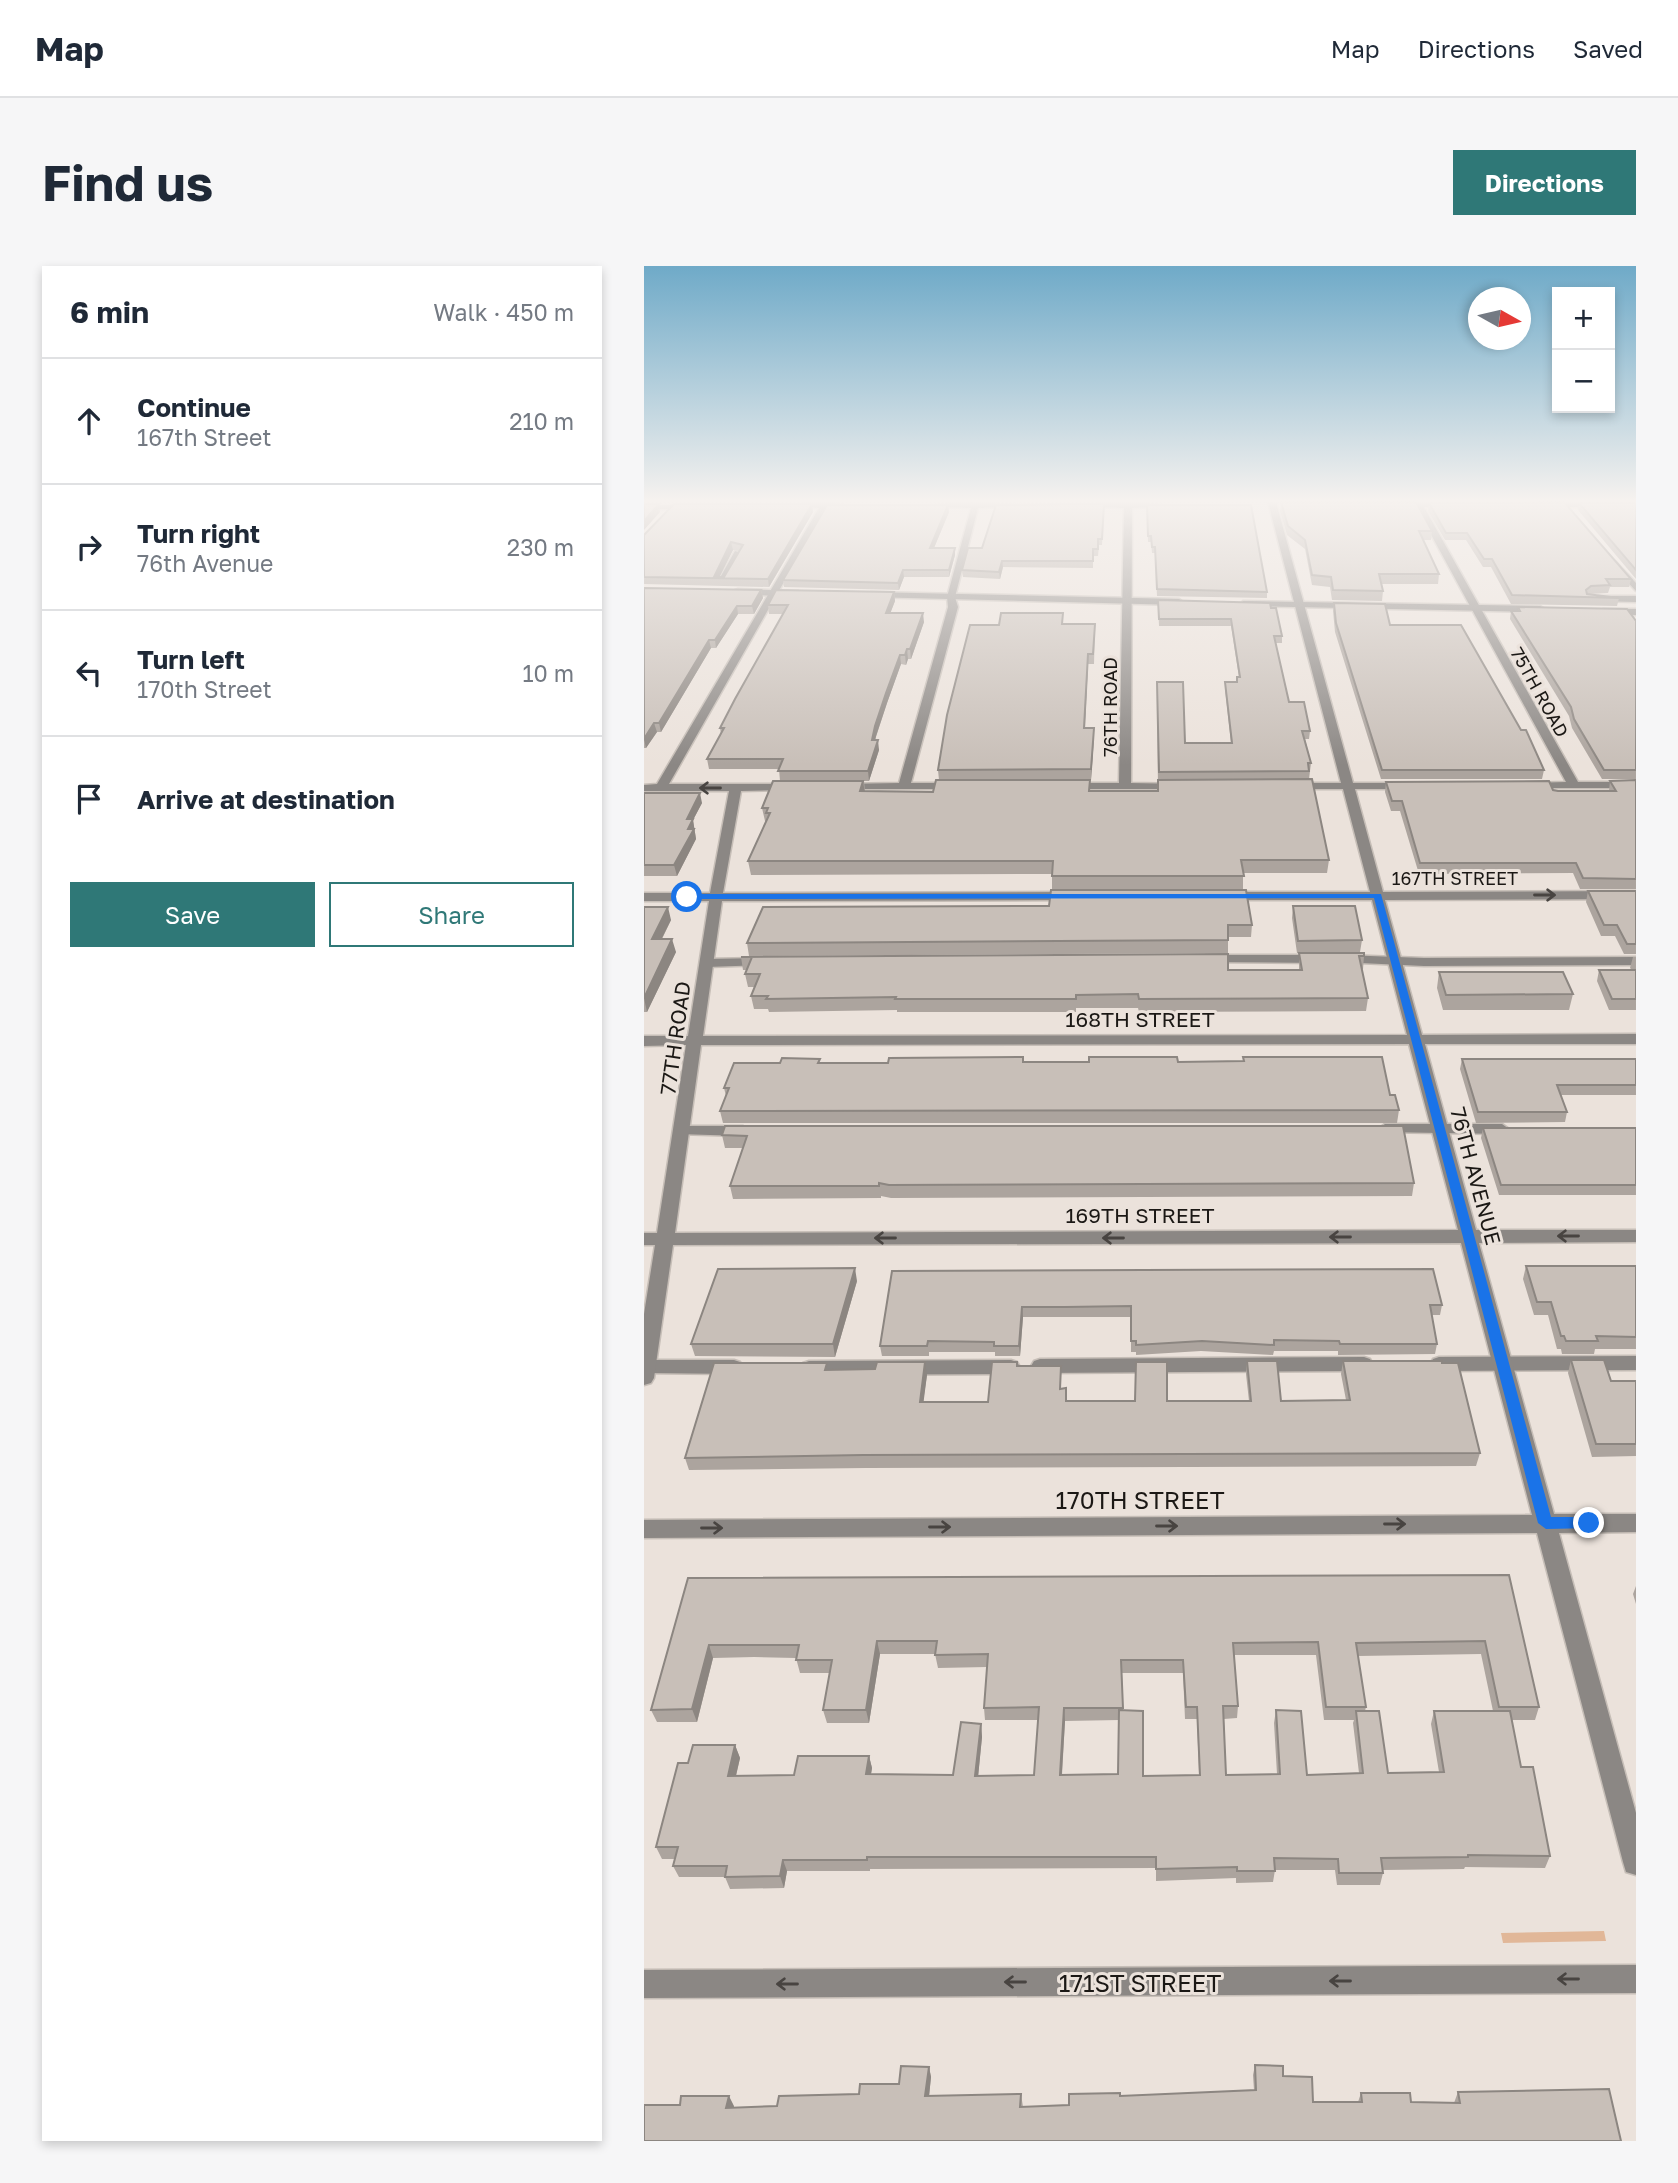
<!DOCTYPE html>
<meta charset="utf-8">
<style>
:root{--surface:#fff;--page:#f6f6f7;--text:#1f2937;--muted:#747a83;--line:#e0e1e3;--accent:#2f7877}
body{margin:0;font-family:"Golos Text",sans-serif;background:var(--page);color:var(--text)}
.controls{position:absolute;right:21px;top:21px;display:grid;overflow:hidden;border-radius:0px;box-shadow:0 4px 10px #0003}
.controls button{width:63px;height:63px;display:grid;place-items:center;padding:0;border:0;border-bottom:2px solid var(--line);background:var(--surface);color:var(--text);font:35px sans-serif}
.compass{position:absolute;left:824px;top:21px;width:63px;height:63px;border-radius:50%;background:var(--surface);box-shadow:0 4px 10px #0003;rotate:98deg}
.stop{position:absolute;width:21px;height:21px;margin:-16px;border:5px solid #1a73e8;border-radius:50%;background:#fff}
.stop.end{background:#1a73e8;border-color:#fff;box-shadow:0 2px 7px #0008}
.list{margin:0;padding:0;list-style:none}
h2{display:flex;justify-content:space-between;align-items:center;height:91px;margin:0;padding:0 28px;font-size:30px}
h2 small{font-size:23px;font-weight:400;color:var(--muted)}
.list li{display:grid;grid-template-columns:46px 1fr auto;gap:21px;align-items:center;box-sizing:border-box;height:126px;padding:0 28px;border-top:2px solid var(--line)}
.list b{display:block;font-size:26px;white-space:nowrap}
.list p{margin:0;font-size:23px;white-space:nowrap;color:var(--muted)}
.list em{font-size:23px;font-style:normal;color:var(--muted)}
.actions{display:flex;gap:14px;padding:21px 28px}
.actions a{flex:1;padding:16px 0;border:2px solid var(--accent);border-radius:0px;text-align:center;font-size:24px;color:var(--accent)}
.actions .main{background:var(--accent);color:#fff}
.icon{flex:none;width:38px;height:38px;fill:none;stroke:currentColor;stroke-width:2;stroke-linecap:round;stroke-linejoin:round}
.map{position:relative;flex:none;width:992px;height:1875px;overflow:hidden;border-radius:0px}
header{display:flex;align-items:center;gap:42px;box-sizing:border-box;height:98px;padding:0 35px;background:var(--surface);border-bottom:2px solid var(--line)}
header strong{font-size:33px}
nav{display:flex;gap:38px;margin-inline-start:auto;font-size:24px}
.intro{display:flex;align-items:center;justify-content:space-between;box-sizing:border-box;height:168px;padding:0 42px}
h1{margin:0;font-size:49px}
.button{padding:18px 32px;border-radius:0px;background:var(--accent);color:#fff;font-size:24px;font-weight:700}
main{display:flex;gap:42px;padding:0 42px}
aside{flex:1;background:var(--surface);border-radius:0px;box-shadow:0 4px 10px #0003}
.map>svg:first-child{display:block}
.green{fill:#e1b798}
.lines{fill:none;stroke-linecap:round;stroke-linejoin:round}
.service-casing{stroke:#c6beb7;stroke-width:3}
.minor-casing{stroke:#c6beb7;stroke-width:3}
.tertiary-casing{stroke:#c6beb7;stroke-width:3}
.service{fill:#8b8784;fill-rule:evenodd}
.minor{fill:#8b8784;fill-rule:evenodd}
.tertiary{fill:#8b8784;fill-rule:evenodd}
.wall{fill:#aca49e;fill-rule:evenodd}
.shaded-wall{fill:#8c8681}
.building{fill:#c8bfb8;stroke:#8c8681;stroke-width:2;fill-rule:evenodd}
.oneway{stroke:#484441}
.route{fill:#1a73e8}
.labels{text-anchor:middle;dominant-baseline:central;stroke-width:6;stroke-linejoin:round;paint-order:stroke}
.far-street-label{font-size:18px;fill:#1b1815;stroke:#ebe2db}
.street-label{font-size:21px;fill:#1b1815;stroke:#ebe2db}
.near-street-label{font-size:24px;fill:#1b1815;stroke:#ebe2db}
</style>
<header>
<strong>Map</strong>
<nav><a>Map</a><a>Directions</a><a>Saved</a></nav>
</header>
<div class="intro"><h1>Find us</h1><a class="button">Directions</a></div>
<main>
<aside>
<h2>6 min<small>Walk · 450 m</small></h2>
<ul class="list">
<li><svg class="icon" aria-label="ahead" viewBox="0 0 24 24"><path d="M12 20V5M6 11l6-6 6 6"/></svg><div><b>Continue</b><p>167th Street</p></div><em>210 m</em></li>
<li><svg class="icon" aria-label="right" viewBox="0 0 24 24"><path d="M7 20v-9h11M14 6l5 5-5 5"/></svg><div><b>Turn right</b><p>76th Avenue</p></div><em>230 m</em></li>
<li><svg class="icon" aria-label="left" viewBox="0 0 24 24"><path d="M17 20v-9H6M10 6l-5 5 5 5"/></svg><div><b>Turn left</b><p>170th Street</p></div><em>10 m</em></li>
<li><svg class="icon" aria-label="arrive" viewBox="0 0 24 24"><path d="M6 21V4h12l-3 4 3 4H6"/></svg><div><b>Arrive at destination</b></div></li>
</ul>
<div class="actions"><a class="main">Save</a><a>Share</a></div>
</aside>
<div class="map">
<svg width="992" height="1875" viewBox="0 0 992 1875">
<rect width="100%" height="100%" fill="#ebe2db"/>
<path class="green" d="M960,1665L962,1675L859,1677L857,1667Z"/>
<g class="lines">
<g class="service-casing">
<path id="service" d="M91,285L98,287L79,317H73Z
M562,689H676L682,693L676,697L558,696L556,693Z
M699,689L780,692L992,691V699L780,700L695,696L693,693Z
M116,692L122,696L120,699L63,701L57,697L63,693Z
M741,858H858L865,863L858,868L736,866L734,863Z
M38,860H99L106,865L99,870L33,868L31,865Z
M992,1090V1104L795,1105L789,1103L786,1098L789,1093L795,1091Z
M720,1091L726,1093L729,1098L726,1103L720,1105L396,1107L390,1105L387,1100L390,1095L396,1093Z
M90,1094L96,1096L99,1101L96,1106L90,1108L0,1107L2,1094Z
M367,1094L373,1096L376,1101L373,1106L367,1108L165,1109L159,1107L156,1102L159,1097L165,1095Z"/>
</g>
<g class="minor-casing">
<path id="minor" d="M178,236L209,240L182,242L25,518H149L155,521L149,524L97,525L79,627L427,626L434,630L427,634L78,635L59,770L763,769L728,634H581L574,630L581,626H726L699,523H646L640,520L646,517H697L624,236H632L709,517H765L771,520L765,523H711L739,626L992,625V633L741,634L778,769L992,768V778H781L832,964H992V976L835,977L910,1248H992V1266L915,1267L992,1547V1609L982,1606L979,1596L893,1267L0,1272V1254L888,1249L817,977L29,979L10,1112L7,1117L0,1119V1048L11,979H0V967H13L42,779L0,780V770H44L65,635H0V627H66L85,525H0V519L13,518L175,242L141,240ZM765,778L814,964L31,967L57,779Z
M328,236L380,240L334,242L311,331L314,341L267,517H313L319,520L313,523H194V519L198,518L255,517L304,341L303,331L327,242L278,240Z
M480,236L531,240L488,242L487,517L541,518L543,520L537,523H425L419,520L425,517H475L480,242L432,240Z
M777,236L811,239L780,241L934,516H992V522H880V518L884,517L922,516L772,241L747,239Z
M898,237H992V241H901Z
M0,239H51L55,241L51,243H0Z
M971,295L992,317V325L968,300Z
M992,1699V1727L0,1732V1704Z"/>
</g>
<g class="tertiary-casing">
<path id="tertiary" d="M94,323L154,325L158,328L154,331L91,328V324Z
M227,326L535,333L539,336L535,339L224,331L223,329Z
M954,330H992V336L951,335L950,333Z
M599,335L896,340L901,343L896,346L602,340L598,337Z
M959,343H992V349L962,348L957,345Z"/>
</g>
<use href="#service" class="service"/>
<use href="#minor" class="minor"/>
<use href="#tertiary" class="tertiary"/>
</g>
<path class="wall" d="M637,236L788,265L787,274H779L795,308L794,318H737L739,325L738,335L688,334L686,321L668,319L661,283L643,269L636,245Z
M785,237L987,313L985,321H966L964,327L945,328L975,332L973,340L867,338L847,301H839L822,274H801L784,245Z
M935,237H992V313L934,244Z
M168,238L169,246L125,321L0,318V269ZM89,284L95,285L80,311H75Z
M460,238L458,279H455L454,290H449V302L359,301L356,313L319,311L318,304L338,282Z
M304,239L305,246L290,282L311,289L305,311H260L255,324L140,321L139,314Z
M503,239L623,326V332L513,330L511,287H508L507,276H504Z
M0,322L117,324L119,332L110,348H94L72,382H67L17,466H13L2,482H0Z
M250,326L251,335L246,347L280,356L267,393H264L262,399L257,398L243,437L231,474L235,484L225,515H220L221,525L289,526L295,514L294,504L419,358H451L450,398H444L441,462H450L447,514H446V525H514L513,416L541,477H587L581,423V416H593V411H595L587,360H515L514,334L627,342L638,370V377H632L645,436L666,465L665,473H661L667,497L665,513L685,594L683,607H599V624H408V608L107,609L104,595L122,555H121L118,542L136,515L135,503H65L63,493L77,468L76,462L139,348H125L124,339Z
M690,337L746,359L900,504L898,513H737L691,366L689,345Z
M874,341L992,355V513H958L928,462L925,450L866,353L867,345H874Z
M992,514V623H936L929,607L775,608L756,545H747L741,526L742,516L909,524L914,525H965L966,515Z
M0,527L58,537L49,554L52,573L33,610H0Z
M944,625H992V688H980L971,670H957L942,636Z
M405,640L608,659L607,671H584V687L105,690L103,677Z
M649,640L718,674L716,686L653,687L648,652Z
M0,641L27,654L18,673L32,686L3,746H0Z
M655,687L720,690L719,703H718L724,732L722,745L495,746L494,742H432V746H253V744L125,746L124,743H110L107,730L110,721H104L101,708L103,704H99L97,691L584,704H655Z
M989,691H992V744H965L953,715L955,704H988L986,702Z
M795,706L929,728L925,744H799L793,722Z
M379,791V796L599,795V791L746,829L755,844L753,857H79L76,845L82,830L80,822L136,797H244Z
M818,793H992V829H917L923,846L921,856L832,857L816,803Z
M81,860L770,917L768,930L247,932L237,930V932L89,933L86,920L99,882H81L78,869Z
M839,862H992V929H855L837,872Z
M882,1000H992V1083H951L950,1088H918L917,1083H913L904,1049H890L879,1013Z
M248,1005L798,1039L796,1049H788L793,1078L791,1088L694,1089V1085H630L629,1089L557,1085L492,1089V1086H487V1051H379L376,1090H351V1086H285V1090H238L236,1080Z
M213,1015L191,1091L51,1090L47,1078Z
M927,1094L967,1115H992V1190L948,1191L924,1107Z
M603,1095L637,1135L702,1134L697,1108L699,1095L836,1187L832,1200L222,1202L45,1204L41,1192L185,1104L283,1109L279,1136H344L374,1100H417V1123L422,1135H605L602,1108Z
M865,1309L895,1441L891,1454H868L877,1501L906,1590L901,1602L821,1601L820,1603L739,1604V1607L736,1619H693L691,1604H631L629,1616L592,1617V1612L512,1615V1602L226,1603V1605H143L140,1622L86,1623L81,1611H35L29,1600L31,1593H18L12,1581L44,1497L91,1479L96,1492L92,1510L150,1509L225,1490L228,1502L227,1508L309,1509L337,1458L338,1471L334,1510L390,1509L394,1454H341L340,1442L343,1401L294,1402L291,1388H236L225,1457H183L179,1444L186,1407H156L152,1392L110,1391L69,1392L53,1456H13L7,1444L44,1312ZM837,1388L849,1445H790L787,1458L795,1506L744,1507L721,1445L722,1441L714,1390ZM590,1389H672L680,1454H710L709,1457L715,1507L663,1509L632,1444L630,1457L633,1508L582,1509L580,1453L593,1452L594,1440ZM478,1407H539L541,1453H553L555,1509L499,1510L479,1444ZM475,1454L474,1508L418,1509L421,1455Z
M992,1320V1338L989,1328Z
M611,1799L639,1810L669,1836H714L717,1827L767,1836L810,1837L814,1826L977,1875H0L90,1840V1842L133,1840L215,1828L255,1818L285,1801L287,1811L285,1830L377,1828L379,1841L425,1839L476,1830L610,1824L609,1809Z"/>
<path class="shaded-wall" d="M15,238L16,246L0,264V255Z
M168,238L169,246L125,321L124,313Z
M304,239L305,246L287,289L286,282Z
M87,276L89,284L75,312L70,311Z
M311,282V289L305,311V304Z
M358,295L359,301L356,313L355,306Z
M259,304L260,311L255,324L254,317Z
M117,324L119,332L110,348L108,340Z
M250,326L251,335L243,356L242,347Z
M93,340L94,348L72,382L71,374Z
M279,347L280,356L267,393L266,383Z
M65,374L67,382L17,466L15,457Z
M263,383L264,393L262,399L261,389Z
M444,388V398L440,472V462Z
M256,389L257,398L243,437L232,470L229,484L228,474L231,460Z
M10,457L13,466L2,482L0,473Z
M450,462V472L447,514V503Z
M234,474L235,484L225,515L224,505Z
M219,515L221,527L216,525Z
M56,527L58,537L49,554L52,573L33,610L30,599L43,553Z
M24,641L27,654L11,686L8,673Z
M28,673L32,686L3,746L0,732Z
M211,1002L213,1015L191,1091L189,1078Z
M378,1041L379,1051L376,1090L375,1080Z
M281,1096L283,1109L278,1148L276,1136Z
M233,1375L236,1388L225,1457L222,1444Z
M65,1379L69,1392L53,1456L48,1443Z
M420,1442L421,1455L417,1521L416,1509Z
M337,1458L338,1471L333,1522L331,1510Z
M91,1479L96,1492L89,1522L84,1510Z
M225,1490L228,1502L225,1520L222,1508Z
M139,1594L143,1605L140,1622L136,1610Z
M285,1801L287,1811L284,1840L281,1830Z
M85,1830L90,1840L88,1852L82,1842Z"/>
<path class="building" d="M637,236H772L788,265H775L795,308H735L739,325L689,324L687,311L668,309L661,274L644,260Z
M920,236L987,313H962L966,319L947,320L942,324L943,328L975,332L868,329L848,293H840L823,267H802L785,237Z
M935,237H992V304Z
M0,238H15L0,255Z
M30,238H168L124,313L0,311V269ZM87,276L99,279L80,311H70Z
M460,238L458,273H454V283H449V295H358L355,306L318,304L324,282H338L352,239Z
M183,239H304L286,282H311L305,304H259L254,317L139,314Z
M503,239H607L623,326L513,323L511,281H508L507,270H504Z
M0,322L117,324L108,340H93L71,374H65L15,457H10L0,473Z
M132,324L250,326L242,347H279L266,383H263L261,389H256L242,427L231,460L228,474H234L224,505H134L139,493H63L80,462H76L91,433L144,339H124Z
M514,334L626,337L627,342H632L638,370H630L645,436H660L666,465H658L667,497H664L665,505L515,506L513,416H539L541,477H588L581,416H593V411H596L587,353H515Z
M690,337L741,338L746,359H817L877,464H882L900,504H738L692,357Z
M874,341L983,343L992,355V504H960L930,453L927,441L867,345H876Z
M357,347H419L418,358H451L449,388H444L440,462H450L447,503L294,504L303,449L326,359H355Z
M668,513L685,594H597L600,610H408L409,595H104L126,547H122L124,542H118L129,515H219L216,525L289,526L292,514H446L445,525H514V514Z
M992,514V613L939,612L932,597H776L758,535H748L742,516L905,515L909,524L914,525H972L966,515Z
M0,527H56L43,553H49L44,563H50L30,599H0Z
M407,624H602L608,659H584V674L103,677L119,641L405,640Z
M944,625H992V678H983L973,659H960Z
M649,640H711L718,674L654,675Z
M0,641H24L8,673H28L0,732Z
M655,687H720V690H715L724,732L495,733L494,728L432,729V733H251L252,731L122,733L124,730H107L116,708H101L108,691H97L584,688V704H658Z
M955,704H992V733H968Z
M795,706H919L929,728L802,729Z
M379,791V796H445V791H533L534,796L600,795L599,791H738L746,829H751L755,844L76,845L85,822H80L90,797H136L138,792L176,793L174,797H244L245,792Z
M818,793H992V819H913L923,846H834Z
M81,860H759L770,917L245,919L235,917V920H86L103,870L78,869Z
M839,862H992V919H857Z
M882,1000H992V1071L952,1070L954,1075H922L920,1070H917L907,1036H893Z
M211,1002L189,1078H47L74,1003Z
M789,1003L798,1039H786L793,1078H696L695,1075L630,1074V1079L558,1075L492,1079V1075H487V1040L421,1041H378L375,1080H350V1076L284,1075L283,1080H236L248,1005Z
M927,1094H960L967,1115H992V1178H952Z
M603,1095H633L637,1135L706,1134L699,1095H798V1097H814L836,1187L219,1189L41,1192L70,1097H183L181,1104L231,1103L233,1096H281L276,1136H344L348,1096H373V1100H417L416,1123L422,1122V1135H491L492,1096H523V1135H607Z
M865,1309L895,1441H855L841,1375L712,1377L722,1441H682L674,1376L589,1377L594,1440H579L582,1509L636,1508L632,1444L657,1445L663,1509L719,1507L712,1445H735L744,1507L800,1506L790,1445H866L877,1501H889L906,1590L824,1589V1591L737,1592L739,1607H695L694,1593L630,1592L631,1605H593V1601L512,1603V1591H223V1594H139L136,1610L81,1611L83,1600H29L34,1581H12L34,1497H44L49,1479H91L84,1510L150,1509L154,1490H225L222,1508L309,1509L317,1456L337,1458L331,1510L390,1509L395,1441L340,1442L344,1388L291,1389L293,1375H233L222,1444H179L188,1394H152L155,1379H65L48,1443L7,1444L44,1312ZM477,1394H539L542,1441H553L556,1509L499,1510V1445L475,1444L474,1508L416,1509L420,1442H479Z
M611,1799L639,1800V1810L668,1811L669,1836H718L717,1827H766L767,1836L816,1837L814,1826L965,1823L977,1875H0V1839H36L37,1830H85L82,1842L133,1840L135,1830L215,1828L216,1818H255L257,1800L285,1801L281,1830L377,1828L376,1841L425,1839V1828L476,1827V1830L612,1824Z"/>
<defs><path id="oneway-shaft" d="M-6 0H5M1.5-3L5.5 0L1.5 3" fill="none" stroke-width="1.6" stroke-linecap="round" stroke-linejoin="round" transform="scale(1.75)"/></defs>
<g class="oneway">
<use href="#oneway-shaft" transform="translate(66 522) rotate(180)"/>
<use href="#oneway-shaft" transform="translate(901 629)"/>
<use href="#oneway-shaft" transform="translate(924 970) rotate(180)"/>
<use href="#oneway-shaft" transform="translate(696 971) rotate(180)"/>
<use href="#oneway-shaft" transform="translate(241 972) rotate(180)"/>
<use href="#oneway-shaft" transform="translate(469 972) rotate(180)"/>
<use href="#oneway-shaft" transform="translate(751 1258)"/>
<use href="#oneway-shaft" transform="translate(523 1260)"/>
<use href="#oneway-shaft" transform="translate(296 1261)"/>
<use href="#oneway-shaft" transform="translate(68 1262)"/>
<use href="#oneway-shaft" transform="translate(924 1713) rotate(180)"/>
<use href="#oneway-shaft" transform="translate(696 1715) rotate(180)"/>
<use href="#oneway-shaft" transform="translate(371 1716) rotate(180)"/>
<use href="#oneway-shaft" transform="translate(143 1718) rotate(180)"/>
</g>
<linearGradient id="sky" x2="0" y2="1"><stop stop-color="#6faac8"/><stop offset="0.47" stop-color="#f6f2ef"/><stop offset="1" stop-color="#f6f2ef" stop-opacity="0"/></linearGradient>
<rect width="992" height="499" fill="url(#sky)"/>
<path class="route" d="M43,628H737L907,1251H945L952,1257L950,1262L902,1263L894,1257L730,632L40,633Z"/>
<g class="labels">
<g class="far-street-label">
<text transform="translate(896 426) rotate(61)">75TH ROAD</text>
<text transform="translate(466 441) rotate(-90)">76TH ROAD</text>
<text x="811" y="612">167TH STREET</text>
</g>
<g class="street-label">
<text x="496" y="753">168TH STREET</text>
<text transform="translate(31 772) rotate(-82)">77TH ROAD</text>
<text transform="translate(832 910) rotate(75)">76TH AVENUE</text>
<text x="496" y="949">169TH STREET</text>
</g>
<g class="near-street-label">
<text x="496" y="1233">170TH STREET</text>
<text x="496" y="1716">171ST STREET</text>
</g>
</g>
</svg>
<div class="controls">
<button>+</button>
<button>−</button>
</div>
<svg class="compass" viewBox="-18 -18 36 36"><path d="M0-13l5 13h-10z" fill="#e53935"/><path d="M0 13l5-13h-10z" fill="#747a83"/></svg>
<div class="stop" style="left:43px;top:631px"></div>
<div class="stop end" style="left:945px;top:1257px"></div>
</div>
</main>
